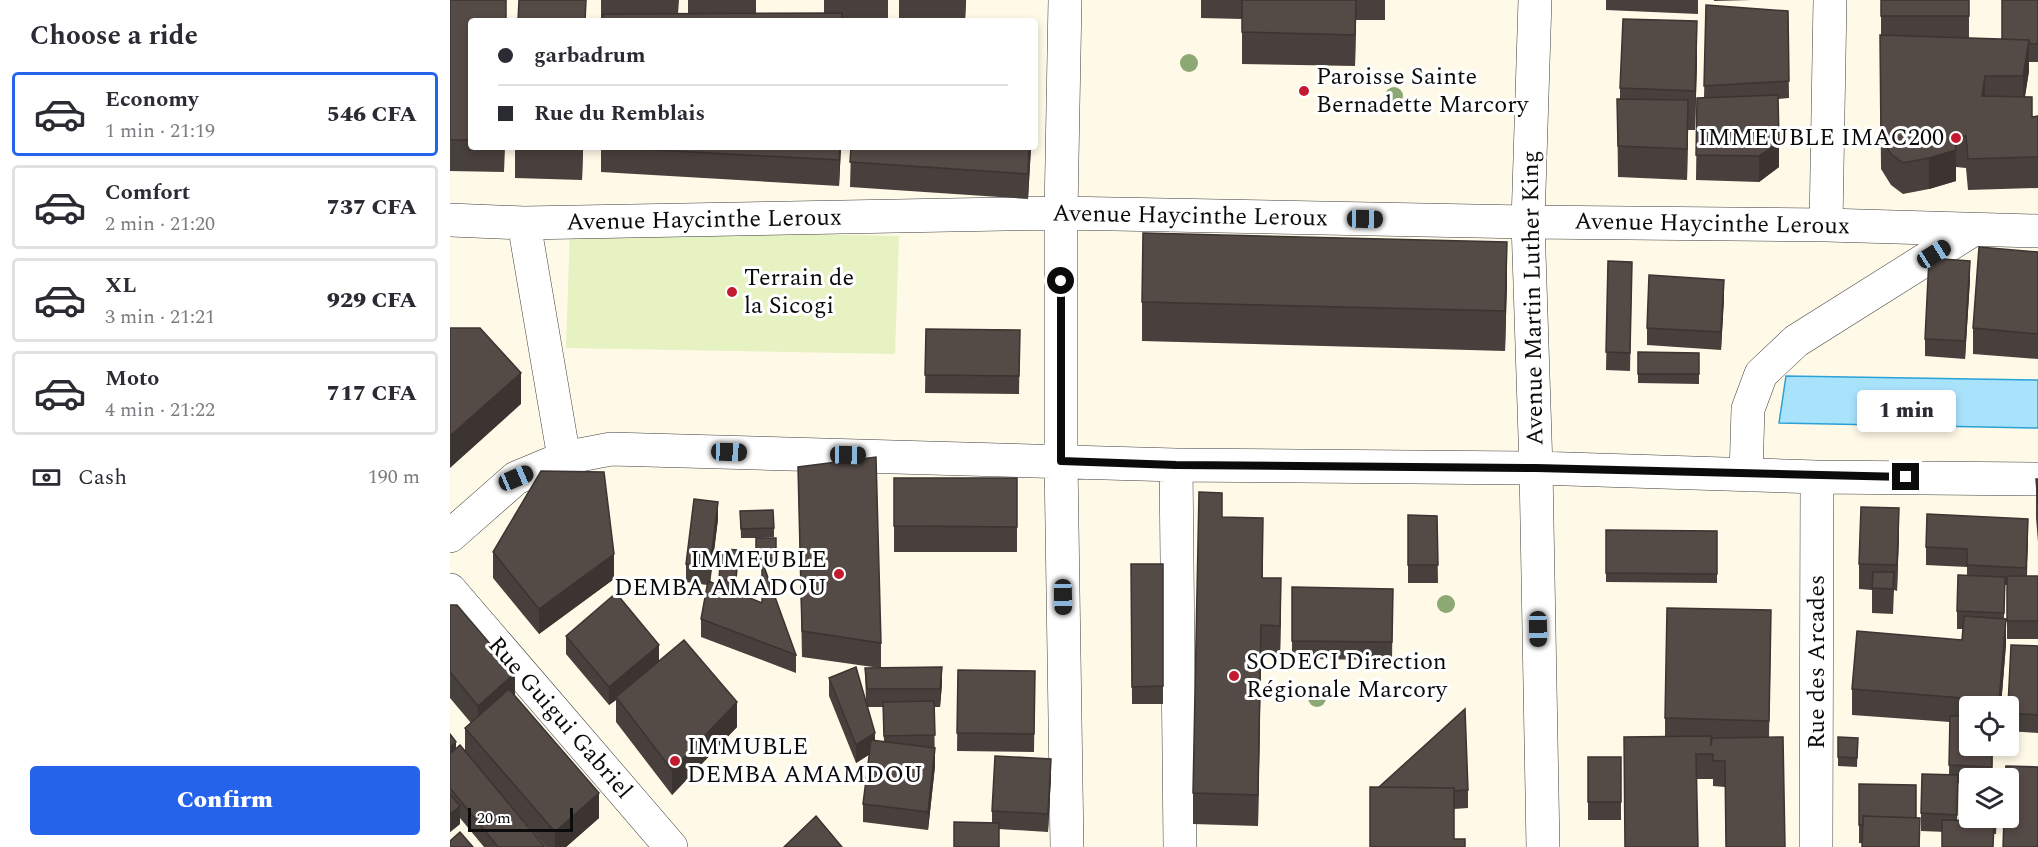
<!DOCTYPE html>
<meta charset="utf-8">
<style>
:root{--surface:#fff;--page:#f2f2f3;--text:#2b2b33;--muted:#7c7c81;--line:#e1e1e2;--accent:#2563eb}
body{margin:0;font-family:Spectral,serif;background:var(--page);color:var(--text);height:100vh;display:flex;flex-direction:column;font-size:22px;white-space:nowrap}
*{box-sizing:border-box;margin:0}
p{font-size:20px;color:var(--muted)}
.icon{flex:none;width:33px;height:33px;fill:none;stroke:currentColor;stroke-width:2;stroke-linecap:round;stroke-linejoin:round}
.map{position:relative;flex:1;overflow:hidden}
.sheet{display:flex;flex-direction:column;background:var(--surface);width:450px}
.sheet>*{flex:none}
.banner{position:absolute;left:18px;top:18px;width:570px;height:132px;border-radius:6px;box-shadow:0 3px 9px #0003;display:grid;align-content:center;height:132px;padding:0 30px;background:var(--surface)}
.tools{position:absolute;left:1509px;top:696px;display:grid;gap:12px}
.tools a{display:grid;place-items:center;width:60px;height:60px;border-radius:6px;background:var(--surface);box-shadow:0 3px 9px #0003;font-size:30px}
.scale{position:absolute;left:18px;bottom:15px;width:105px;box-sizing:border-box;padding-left:6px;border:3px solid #0b0b0b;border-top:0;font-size:16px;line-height:21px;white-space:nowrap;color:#0b0b0b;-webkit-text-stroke:4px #fff;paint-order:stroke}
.end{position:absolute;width:27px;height:27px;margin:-14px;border:8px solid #0b0b0b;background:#fff;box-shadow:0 0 0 3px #fff}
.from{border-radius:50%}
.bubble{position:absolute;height:42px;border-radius:6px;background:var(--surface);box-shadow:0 3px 9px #0003;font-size:20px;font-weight:800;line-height:42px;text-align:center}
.car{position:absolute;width:18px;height:36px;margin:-18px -9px;border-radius:8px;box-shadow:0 0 4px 2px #0007;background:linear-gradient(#222 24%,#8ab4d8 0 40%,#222 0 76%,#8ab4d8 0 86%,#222 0)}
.banner b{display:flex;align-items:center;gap:21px;height:57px;font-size:22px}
.banner b+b{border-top:2px solid var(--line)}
.banner i{width:15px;height:15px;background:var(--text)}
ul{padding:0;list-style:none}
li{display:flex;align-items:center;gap:18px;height:84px;margin:0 12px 9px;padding:0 18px;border:3px solid var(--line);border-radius:6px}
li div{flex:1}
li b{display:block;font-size:22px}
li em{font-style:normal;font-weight:800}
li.on{border-color:var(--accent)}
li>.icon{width:54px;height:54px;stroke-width:1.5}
h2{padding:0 30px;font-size:27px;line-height:72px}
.pay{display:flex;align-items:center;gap:15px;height:66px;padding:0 30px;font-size:22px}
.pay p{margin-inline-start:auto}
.cta{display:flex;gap:12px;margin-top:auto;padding:12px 30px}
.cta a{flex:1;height:69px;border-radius:6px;background:var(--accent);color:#fff;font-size:24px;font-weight:800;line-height:69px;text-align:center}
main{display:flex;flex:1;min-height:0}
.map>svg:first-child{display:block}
.pitch{fill:#e6f2c2}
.water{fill:#a8e3fb;stroke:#2aa1d7;stroke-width:1.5}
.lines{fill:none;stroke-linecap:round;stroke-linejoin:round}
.minor-casing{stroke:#3e3e3e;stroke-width:34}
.minor{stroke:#fff;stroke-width:33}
.tree{fill:#8ca875}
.wall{fill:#48403c;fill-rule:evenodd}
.shaded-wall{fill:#3b3431}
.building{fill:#544a46;stroke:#3b3431;stroke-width:1.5}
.route{stroke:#0b0b0b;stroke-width:8}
.poi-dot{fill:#c31a30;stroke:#fff;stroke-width:2}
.labels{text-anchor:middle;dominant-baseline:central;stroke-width:6;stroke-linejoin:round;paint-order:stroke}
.poi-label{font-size:24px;fill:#0b0b0b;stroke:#fff;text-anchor:start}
.street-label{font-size:24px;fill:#0b0b0b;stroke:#fff}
</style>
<main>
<section class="sheet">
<h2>Choose a ride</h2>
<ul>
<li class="on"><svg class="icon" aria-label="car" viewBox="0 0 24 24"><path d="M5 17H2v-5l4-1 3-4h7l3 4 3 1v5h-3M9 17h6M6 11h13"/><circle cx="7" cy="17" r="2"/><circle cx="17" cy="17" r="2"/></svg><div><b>Economy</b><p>1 min · 21:19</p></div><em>546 CFA</em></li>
<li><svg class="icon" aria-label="car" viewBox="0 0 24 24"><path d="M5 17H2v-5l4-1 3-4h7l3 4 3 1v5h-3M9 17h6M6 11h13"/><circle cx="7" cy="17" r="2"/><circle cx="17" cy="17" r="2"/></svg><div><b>Comfort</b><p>2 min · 21:20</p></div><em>737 CFA</em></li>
<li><svg class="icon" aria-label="car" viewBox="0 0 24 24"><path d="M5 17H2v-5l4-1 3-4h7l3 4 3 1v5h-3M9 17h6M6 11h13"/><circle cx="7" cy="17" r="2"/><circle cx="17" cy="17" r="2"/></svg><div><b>XL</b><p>3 min · 21:21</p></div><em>929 CFA</em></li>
<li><svg class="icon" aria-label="car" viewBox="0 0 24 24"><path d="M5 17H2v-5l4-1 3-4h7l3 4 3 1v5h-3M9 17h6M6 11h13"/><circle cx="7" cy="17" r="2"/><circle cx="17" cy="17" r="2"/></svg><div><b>Moto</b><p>4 min · 21:22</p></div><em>717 CFA</em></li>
</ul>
<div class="pay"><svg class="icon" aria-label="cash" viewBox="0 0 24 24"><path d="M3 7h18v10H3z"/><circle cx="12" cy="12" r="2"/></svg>Cash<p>190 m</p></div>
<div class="cta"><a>Confirm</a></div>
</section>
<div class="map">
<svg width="1588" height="847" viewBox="0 0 1588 847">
<rect width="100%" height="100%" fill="#fff9e8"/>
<path class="pitch" d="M120,229l329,7 -4,118 -329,-6z"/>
<path class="water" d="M1336,376l252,4v48l-259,-5z"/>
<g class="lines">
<g class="minor-casing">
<path id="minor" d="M615,0l-4,213v248l6,386
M1085,0l-7,222 8,246 7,379
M0,220l74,3 537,-10 467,9 298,3 212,6
M74,223l40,235
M1376,225l4,-225
M726,465l4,382
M1296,475l2,-66 13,-35 35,-33 178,-112
M0,536l66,-58 48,-20 47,-9 565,16 360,3 281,9 221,2
M0,590l221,257
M1366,847l1,-370"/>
</g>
<use href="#minor" class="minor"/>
</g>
<g class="tree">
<circle cx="739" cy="63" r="9"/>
<circle cx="944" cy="96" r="9"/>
<circle cx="996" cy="604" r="9"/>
<circle cx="867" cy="698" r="9"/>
</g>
<path class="wall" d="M0,0l21,21v126h34l-1,25 -54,-1z
M151,0h78l-1,14h10v-14h68v13h68v-13h64v21h-287z
M449,0h67l-1,21h-66z
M751,0h184v20h-29l-1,46 -113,-2v-45l-41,-1z
M1156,0h92v14l-92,-4z
M1264,0h38l-38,1z
M1431,0h88v38l33,1 36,-39v62h-9v9l-4,26 7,20 6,-1v72l-70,2 -2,-22 -10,-1v14l-27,8 -26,5 -12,-9 -10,-16 -1,-103v-31h1z
M1256,5l82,6 1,87 -11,1 1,68 -20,15 -63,-2 1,-82h7z
M1247,61l-2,69h-7l-1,50 -69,-3 -1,-78h3v-11z
M65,147h68l-1,33 -67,-2z
M151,147h240l-2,39 -238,-14z
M401,147h180l-3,52 -178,-12z
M1588,252v107l-65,-5v-26z
M1158,261l24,1 -2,109 -24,-1z
M1520,279l-5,80 -40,-3v-17z
M1057,281l-2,70 -363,-10v-39z
M1274,298l-3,52 -74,-5v-17z
M476,329l94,1 -1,64 -94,-1z
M1188,352l61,1v31l-61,-1z
M348,467l83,176v25l61,16 -2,23h-6l1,59 -7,64 -65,-8v-18l7,-50 -14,9 -27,-67v-18l37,26 -1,-36h15l-78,-11zM417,707h16l1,35 -9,-2z
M444,478h123v74h-123z
M1586,479h2v63l-2,-24z
M290,511l34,17v9l-17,1h19v29h-12l32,88v18l-95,-36v-18l6,-34 -21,-3v-18l32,-45 -8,62 9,4 2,-36 17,10 -2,31h-6l32,13v-36l-6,1v-30h-15z
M958,515l29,1 1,67h-30z
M772,517l41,32v29l18,31 -1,48h-19l-3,169 -65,-2v-31z
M1156,530l111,1v52l-111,-1z
M1449,533l-2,58 -3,-1 -1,24 -21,-1v-23l-13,-1v-25z
M1578,537l-1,39h11v63h-31v-54h-2l-1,34 2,25 -5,62h-31v40h23l-1,32h-22v6l-12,-1 -1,38h21v-3h19l-1,16 -75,-3v-18l28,-38 1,-53 -98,-7v-26l110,-49 1,-11h-6v-18l10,-36v-8l-41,-2v-18z
M43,552l121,27 -75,55 -46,-56z
M681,564h32v140h-31z
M842,587l101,2 -1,71 -100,-1z
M0,605l65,91 84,122 -33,29h-20l-46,-54 45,54h-61l-24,-29v6l-10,8v-98l6,15 9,2v-23l6,-5 -21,-25z
M1321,635l-2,102 -44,50 -12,-1v-7h-16l-32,-42v-19z
M116,636l93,25 78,66 -65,68 -56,-73v-22l-7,5 -43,-51z
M1588,646v87l-30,-2v-25z
M508,670l77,1 -1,81 -77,-1z
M1388,737l20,1 -1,29 -19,-1z
M1138,757h33v63h-33z
M601,776l-3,56 -49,-3 -7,-6v-12z
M1409,784l57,34 4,29 -61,-4z
M920,787l98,3v18l-14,1v30l11,8z"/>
<path class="shaded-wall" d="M515,0h1l-1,21z
M906,0v20l-1,46v-31z
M1247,21v40l-2,69v-39z
M1579,40v31l-6,36v-31z
M1535,76v31l-3,-11z
M1238,100v32l-1,48v-31z
M1329,142v25l-20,15v-26z
M132,147h1l-1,33z
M390,147h1l-2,39v-26z
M579,147h2l-3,52v-25z
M1506,150v31l-27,8v-31z
M1057,242v39l-2,70v-40z
M1520,261v18l-5,80v-18z
M1274,280v18l-3,52v-18z
M71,373v31l-71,64v-32z
M268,502v17l-8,66v-18z
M1449,508v25l-2,58v-26z
M1578,519v18l-2,49v-18z
M164,554v25l-75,55v-25z
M831,578v31l-1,48v-31z
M1556,619v25l-5,62h-2z
M811,625v32l-3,169v-31z
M209,645v18l-43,34v3l-7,5v-18z
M492,667v17l-2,23v-18z
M65,673v25l-37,33v-25z
M287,702v25l-65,68v-25z
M425,733v18l-19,12v-18z
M6,742v17l-6,6v-18z
M485,748v18l-7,64v-18z
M601,759v17l-3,56v-18z
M149,793v25l-33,29h-11v-15z
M10,806v18l-10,8v-18z"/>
<path class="building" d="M0,0h56v21h-35v119h-21z
M69,0h67l-1,21h-67z
M792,0h114l-1,35 -113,-3z
M1431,0h88v16h-88z
M1552,0h36v44h-9v-4l-27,-1z
M1256,5l82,6 1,70 -85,5z
M392,13v8h-239v-7z
M1173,19l74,2 -2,70 -75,-3z
M1430,35l149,5 -6,36h-38l-3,20 50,1v20l6,-1v41l-70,2 -2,-23h-11l1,14 -27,8 -26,5 -12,-9 -10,-16z
M1328,95l1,47 -20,14 -63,-1 1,-57z
M1167,99l71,1 -1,49 -69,-3z
M88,147h44v1z
M151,147h239l-1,13z
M401,147h178l-1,27 -178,-12z
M693,233l364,9 -2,69 -363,-9z
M1529,247l59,5v82l-65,-6z
M1479,258l41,3 -5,80 -40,-2z
M1158,261l24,1 -2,91 -24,-1z
M1199,275l75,5 -3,52 -74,-4z
M0,328h30l41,45 -71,63z
M476,329l94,1 -1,46 -94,-1z
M1188,352l61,1v21h-61z
M426,457l5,186 -79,-12 -4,-164z
M91,471l63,1 10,82 -75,55 -46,-57z
M444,478h123v49l-123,-1z
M1586,479h2v24z
M749,492l23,1v24l41,1 -1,60h19l-1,48 -19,-1 -3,170 -65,-2z
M244,499l24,3 -8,65 -24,-3z
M1411,507l38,1 -2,57 -38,-1z
M323,510l1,18 -33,1 -1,-18z
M1477,514l101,5 -2,49 -59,-3v-16l-41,-2z
M958,515l29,1 1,49h-30z
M1156,530l111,1v43l-111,-1z
M306,538h20v20h-20z
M271,549l17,1 -2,31 -17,-1z
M312,561l34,94 -95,-36 7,-38 54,22z
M681,564h32v122l-31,1z
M1423,572h21l-1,17 -21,-1z
M1508,575l47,2 -1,36 -47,-2z
M1557,576h31v45h-31z
M842,587l101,2 -1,53 -100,-1z
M166,593l43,52 -50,42 -43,-51z
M0,605h7l58,68 -37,33 -28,-34z
M1217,608l104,2 -2,111 -104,-3z
M1514,616l42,3 -7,82 -147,-12 5,-58 105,9z
M234,640l53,62 -65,68 -56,-73z
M1561,645l27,1v69l-30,-2v-7z
M406,667l19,66 -19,12 -27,-67z
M492,667l-2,22h-73l-2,-21z
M508,670l77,1 -1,63 -77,-1z
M59,689l90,104 -44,39 -90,-104z
M484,701l1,34 -51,1 -1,-34z
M1015,709l3,81 -14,1v-3l-75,-1z
M1500,716h20v30h22v21l-43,-2z
M0,734l6,8 -6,5z
M1261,736v10l1,-8 71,-1 2,110h-59l-1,-86h-12v-7h-17l2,93h-73l-1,-110z
M1388,737l20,1 -1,20 -19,-1z
M421,740l64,8 -7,64 -65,-8z
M10,745l85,102h-47l-48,-59v-34z
M545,756l56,3 -3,55 -56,-3z
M1138,757h33v45h-33z
M1556,766l32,1v80h-35l1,-29h4v-40h-3z
M1472,774l36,1 -1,40 -36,-2z
M1409,784l57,1v33l-53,-2v9h-4z
M920,787l84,1v51h11v8h-95z
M0,794l10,12 -10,8z
M366,816l26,31h-58z
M1413,816l57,2 -1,29h-57z
M1528,818h18v6h-2v-3h-16z
M1492,820l52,1 -1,26h-51z
M504,822l45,1v24h-45z
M10,832l13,15h-23v-6z"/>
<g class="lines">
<path class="route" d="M611,281v180l115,4 360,3 370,9"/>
</g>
<g class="poi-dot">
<circle cx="854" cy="91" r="6"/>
<circle cx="1506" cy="138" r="6"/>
<circle cx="282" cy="292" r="6"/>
<circle cx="389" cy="574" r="6"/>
<circle cx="784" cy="676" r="6"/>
<circle cx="225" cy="761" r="6"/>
</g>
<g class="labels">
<g class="poi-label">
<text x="866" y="77">Paroisse Sainte<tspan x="866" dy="28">Bernadette Marcory</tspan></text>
<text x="1494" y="138" text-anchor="end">IMMEUBLE IMAC200</text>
<text x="294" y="278">Terrain de<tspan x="294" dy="28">la Sicogi</tspan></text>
<text x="377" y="560" text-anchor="end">IMMEUBLE<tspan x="377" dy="28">DEMBA AMADOU</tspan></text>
<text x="796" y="662">SODECI Direction<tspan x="796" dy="28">Régionale Marcory</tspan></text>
<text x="237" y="747">IMMUBLE<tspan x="237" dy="28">DEMBA AMAMDOU</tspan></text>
</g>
<g class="street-label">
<text transform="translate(740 216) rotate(1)">Avenue Haycinthe Leroux</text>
<text transform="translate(254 220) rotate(-1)">Avenue Haycinthe Leroux</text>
<text transform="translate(1262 224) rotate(1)">Avenue Haycinthe Leroux</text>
<text transform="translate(1083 298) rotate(-91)">Avenue Martin Luther King</text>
<text transform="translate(1367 662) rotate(-90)">Rue des Arcades</text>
<text transform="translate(110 718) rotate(49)">Rue Guigui Gabriel</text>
</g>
</g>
</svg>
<div class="tools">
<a><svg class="icon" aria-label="locate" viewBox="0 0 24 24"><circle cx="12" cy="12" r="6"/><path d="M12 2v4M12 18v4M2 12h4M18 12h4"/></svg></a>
<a><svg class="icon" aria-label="layers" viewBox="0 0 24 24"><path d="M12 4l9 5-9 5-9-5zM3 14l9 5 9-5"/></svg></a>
</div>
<div class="scale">20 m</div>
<i class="end from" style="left:611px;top:281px"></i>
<i class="end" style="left:1456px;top:477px"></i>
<div class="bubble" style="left:1407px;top:390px;width:99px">1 min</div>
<i class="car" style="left:915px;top:219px;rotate:91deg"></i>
<i class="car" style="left:1484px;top:254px;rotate:58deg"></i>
<i class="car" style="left:279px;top:452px;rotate:92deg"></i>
<i class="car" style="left:398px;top:455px;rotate:91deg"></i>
<i class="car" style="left:66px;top:478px;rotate:67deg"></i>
<i class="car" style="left:613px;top:597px;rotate:179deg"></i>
<i class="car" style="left:1088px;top:629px;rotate:179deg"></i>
<div class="banner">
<b><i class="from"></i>garbadrum</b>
<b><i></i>Rue du Remblais</b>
</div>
</div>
</main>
